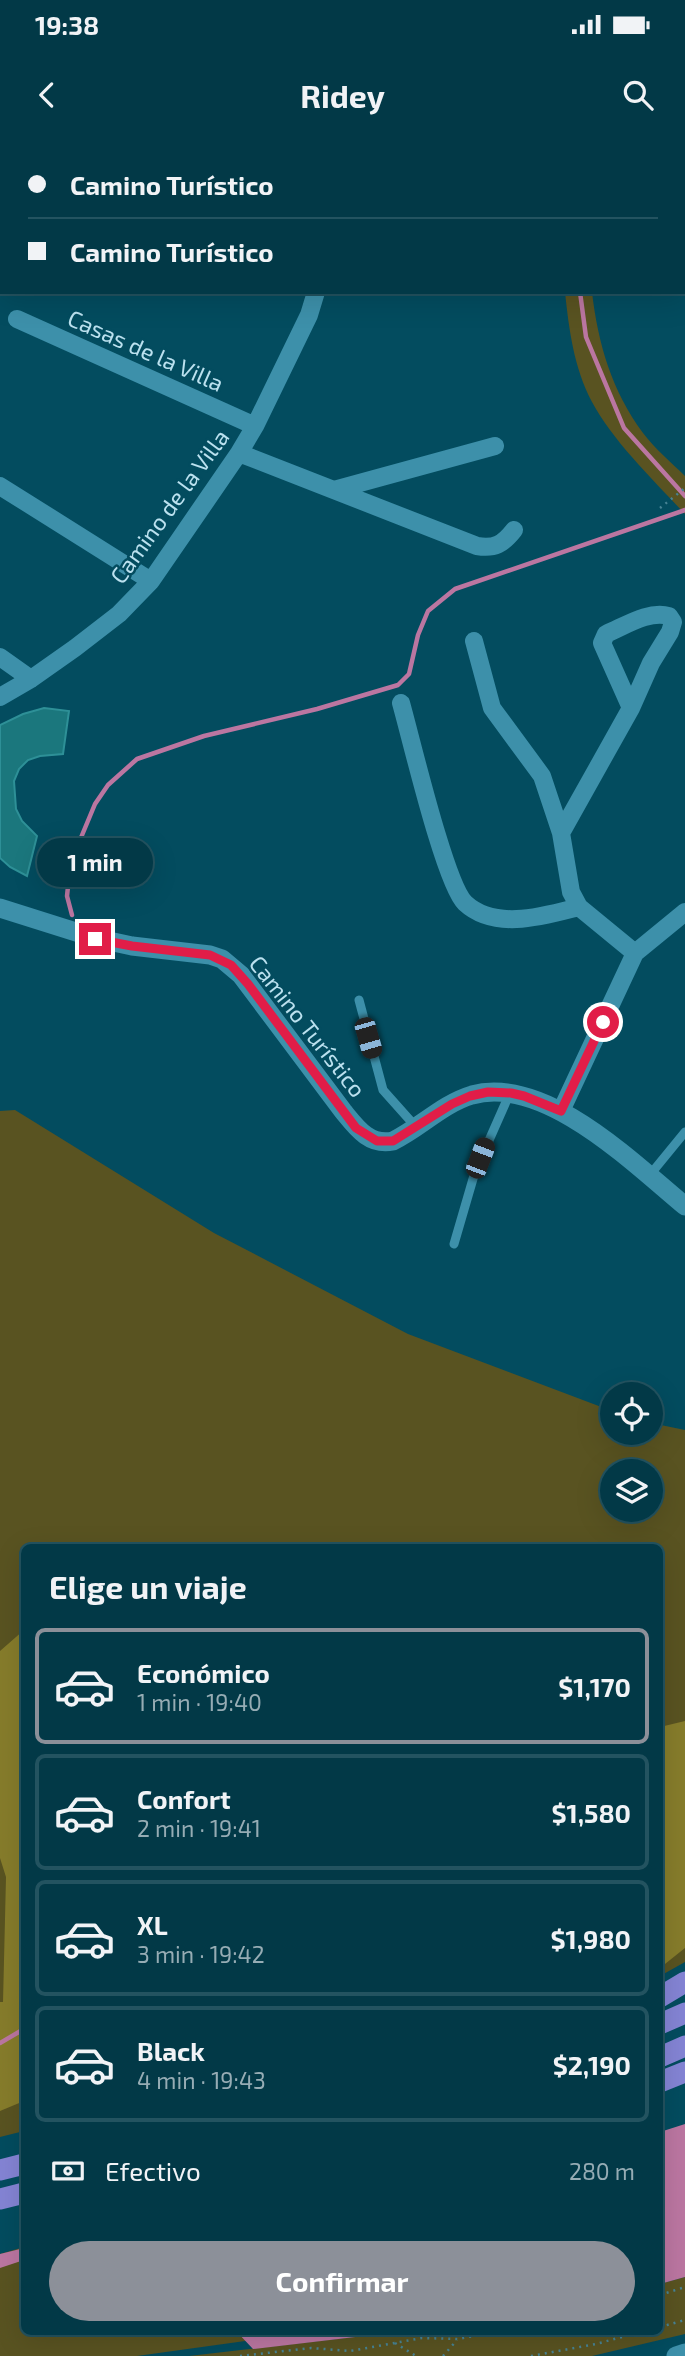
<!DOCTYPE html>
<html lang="es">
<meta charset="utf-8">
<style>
:root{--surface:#023947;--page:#104452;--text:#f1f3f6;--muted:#96acb4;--line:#235360;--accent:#8c9099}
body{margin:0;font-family:"Exo 2",sans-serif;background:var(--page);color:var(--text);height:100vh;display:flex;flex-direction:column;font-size:26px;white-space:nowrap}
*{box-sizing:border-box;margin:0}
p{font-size:23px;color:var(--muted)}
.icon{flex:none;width:38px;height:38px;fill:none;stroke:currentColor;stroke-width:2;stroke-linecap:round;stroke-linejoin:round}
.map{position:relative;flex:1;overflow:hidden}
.side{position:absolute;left:21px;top:1404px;width:642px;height:791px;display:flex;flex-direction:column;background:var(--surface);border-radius:10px;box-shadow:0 7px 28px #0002,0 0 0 2px var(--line)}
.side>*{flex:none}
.hud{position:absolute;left:0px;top:0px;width:686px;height:154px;box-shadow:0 7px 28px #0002,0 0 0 2px var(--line);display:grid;align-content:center;height:154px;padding:0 28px;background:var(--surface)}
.fabs{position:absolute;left:600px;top:1242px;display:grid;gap:14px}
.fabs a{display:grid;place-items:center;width:63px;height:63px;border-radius:50%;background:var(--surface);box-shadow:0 7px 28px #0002,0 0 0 2px var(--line);font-size:35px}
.end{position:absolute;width:32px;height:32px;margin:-16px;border:9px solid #e11d48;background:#fff;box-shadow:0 0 0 4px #fff}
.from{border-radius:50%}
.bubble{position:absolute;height:49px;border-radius:24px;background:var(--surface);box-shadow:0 7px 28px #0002,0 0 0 2px var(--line);font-size:23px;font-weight:700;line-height:49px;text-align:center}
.car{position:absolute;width:21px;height:42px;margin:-21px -10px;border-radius:9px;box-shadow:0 0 5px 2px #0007;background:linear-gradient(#222 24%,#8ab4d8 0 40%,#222 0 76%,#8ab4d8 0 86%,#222 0)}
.hud b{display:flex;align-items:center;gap:24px;height:66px;font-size:26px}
.hud b+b{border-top:2px solid var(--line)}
.hud i{width:18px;height:18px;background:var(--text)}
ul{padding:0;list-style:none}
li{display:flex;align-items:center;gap:21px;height:116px;margin:0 14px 10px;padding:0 14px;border:4px solid var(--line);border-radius:10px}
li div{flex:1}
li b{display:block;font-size:26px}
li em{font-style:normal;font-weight:700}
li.selected{border-color:var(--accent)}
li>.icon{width:63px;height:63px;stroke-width:1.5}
h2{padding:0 28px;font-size:32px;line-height:84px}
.pay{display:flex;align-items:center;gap:18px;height:77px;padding:0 28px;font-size:26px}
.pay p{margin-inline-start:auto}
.primary-button{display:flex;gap:14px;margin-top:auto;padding:14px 28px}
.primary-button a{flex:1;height:80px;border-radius:42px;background:var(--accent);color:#fff;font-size:28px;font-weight:700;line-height:80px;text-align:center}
.status{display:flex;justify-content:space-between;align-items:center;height:49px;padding:0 35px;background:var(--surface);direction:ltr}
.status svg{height:19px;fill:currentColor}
header{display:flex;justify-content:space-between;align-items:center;height:91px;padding:0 28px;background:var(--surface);font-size:32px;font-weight:700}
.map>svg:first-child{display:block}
.green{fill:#595321;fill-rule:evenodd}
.forest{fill:#867c2b}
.water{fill:#bb76a1}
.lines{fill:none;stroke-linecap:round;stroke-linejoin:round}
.stream{stroke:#bb76a1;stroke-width:4.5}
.building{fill:#1b777d;stroke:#2e9097;stroke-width:2}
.path{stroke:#478394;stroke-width:2.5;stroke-dasharray:2 5;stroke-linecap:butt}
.service{stroke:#3d90aa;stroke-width:9}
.minor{stroke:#3d90aa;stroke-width:18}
.tertiary{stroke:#3d90aa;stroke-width:19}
.secondary{stroke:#3d90aa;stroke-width:19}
.motorway{stroke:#8484d4;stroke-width:21}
.route{stroke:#e11d48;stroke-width:9}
.labels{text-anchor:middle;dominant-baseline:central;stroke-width:5;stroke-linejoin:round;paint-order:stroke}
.street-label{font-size:23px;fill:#bbe1ef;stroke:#034c5f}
</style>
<div class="status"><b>19:38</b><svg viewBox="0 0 49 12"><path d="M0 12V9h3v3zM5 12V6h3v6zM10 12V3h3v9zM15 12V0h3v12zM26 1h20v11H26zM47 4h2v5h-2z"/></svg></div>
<header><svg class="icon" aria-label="back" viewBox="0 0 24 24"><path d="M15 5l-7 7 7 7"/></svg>Ridey<svg class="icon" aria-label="search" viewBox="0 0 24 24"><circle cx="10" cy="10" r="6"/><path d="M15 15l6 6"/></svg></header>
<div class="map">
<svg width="685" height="2216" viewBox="0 0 685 2216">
<rect width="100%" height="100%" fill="#034c5f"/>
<path class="green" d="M565,152h27c6,52 20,99 51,141 12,16 28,29 42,43v38c-30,-32 -73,-74 -93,-112 -18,-34 -23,-72 -27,-110z
M15,970l199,123 194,101 204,77v22h39v-10l34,7v532l-25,14v-429h-636v584l-24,6v-1026zM612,1332h39v38h-39z
M24,2107v84h293l-180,25h-137v-102z
M685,2137v57l-93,22h-403l217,-25h254v-47z"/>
<path class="forest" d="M0,0h32l-30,2 -2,80z
M24,1490v471l-24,10v-109h3l3,-125 -6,-19v-207z
M685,1581v227l-25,20v-241z"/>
<path class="water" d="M685,1984v153l-25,7v-152z
M24,2108v12l-24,8v-14z
M236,2191h170l-153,18z"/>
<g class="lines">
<path class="stream" d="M566,0v2
M580,152l6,45 38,91 61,68
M72,775l-5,-19 2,-19 11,-37 15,-36 13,-19 29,-26 67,-23 113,-27 81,-24 11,-11 9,-39 10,-24 27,-22 230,-79
M0,1903l24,-14"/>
</g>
<path class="building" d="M44,568l25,3 -6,43 -23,2 -12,4 -9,9 -5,12 2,28 6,12 15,15 -10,40 -17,-9 -10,-9v-133l23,-11z"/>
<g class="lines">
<path class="path" d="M660,368l25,-20
M660,2155l25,-8
M660,2187l25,-7
M395,2203l21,13
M240,2216l71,-8 39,3 72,-13 36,1 42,-8
M443,2216l14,-16
M531,2216l65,-12 48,-13"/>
<path class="service" d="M359,860l24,90 33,37
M649,1036l36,-44
M454,1104l21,-72 34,-77"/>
<path class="minor" d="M159,0l4,2
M341,2v-2
M673,2v-2
M684,45l1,1
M17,179l238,107
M239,313l238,93c18,3 26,-2 37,-16
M0,346l151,95
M334,350l161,-44
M474,501l18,67 50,68 19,57 10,59 8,15 56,46
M0,517l31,22
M0,557l31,-18 44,-31 44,-34 32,-33 88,-128 16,-27 54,-111 7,-23
M401,563c10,35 44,181 64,200 30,28 79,13 114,4
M561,693l70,-125 20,-45 19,-31 3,-10 -4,-6c-20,-6 -44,10 -63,18l-4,9 29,65
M561,971l74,-158 50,-41"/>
<path class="tertiary" d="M676,2216l9,-3"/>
<path class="secondary" d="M0,768l95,30 37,8 78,9 12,4 19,16 102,136c13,16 26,35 50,30 27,-13 49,-37 79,-46 73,-20 161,68 213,111"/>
<path class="motorway" d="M660,1857l25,-15
M660,1884l25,-11
M660,1917l25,-11
M660,1942l25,-10
M0,2030l24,-6
M0,2059l24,-6"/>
</g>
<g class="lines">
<path class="route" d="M95,799l37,7 78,9 21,10 17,19 108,144 21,13h16l59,-37 18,-8 18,-4 23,1 13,3 37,15 42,-89"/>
</g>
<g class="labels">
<g class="street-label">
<text transform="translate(146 210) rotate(24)">Casas de la Villa</text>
<text transform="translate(169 366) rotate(-54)">Camino de la Villa</text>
<text transform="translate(308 886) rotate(52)">Camino Turístico</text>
</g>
</g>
</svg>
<div class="fabs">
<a><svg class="icon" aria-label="locate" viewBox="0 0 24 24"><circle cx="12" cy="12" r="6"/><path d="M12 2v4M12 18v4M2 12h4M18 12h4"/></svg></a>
<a><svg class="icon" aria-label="layers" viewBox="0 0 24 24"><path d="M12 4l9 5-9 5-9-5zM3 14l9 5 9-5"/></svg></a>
</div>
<i class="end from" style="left:603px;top:882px"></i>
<i class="end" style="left:95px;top:799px"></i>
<div class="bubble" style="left:37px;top:698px;width:116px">1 min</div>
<i class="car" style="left:368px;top:898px;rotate:164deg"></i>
<i class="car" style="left:480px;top:1018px;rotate:21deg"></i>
<div class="hud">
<b><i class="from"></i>Camino Turístico</b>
<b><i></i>Camino Turístico</b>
</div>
<section class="side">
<h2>Elige un viaje</h2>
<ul>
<li class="selected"><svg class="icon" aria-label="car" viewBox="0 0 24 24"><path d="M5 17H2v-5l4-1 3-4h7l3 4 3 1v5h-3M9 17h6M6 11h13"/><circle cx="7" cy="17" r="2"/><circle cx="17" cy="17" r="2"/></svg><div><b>Económico</b><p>1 min · 19:40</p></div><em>$1,170</em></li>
<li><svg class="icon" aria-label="car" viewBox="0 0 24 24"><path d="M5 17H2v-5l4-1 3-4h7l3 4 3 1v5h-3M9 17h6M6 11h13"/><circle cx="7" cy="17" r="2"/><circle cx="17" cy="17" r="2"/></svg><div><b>Confort</b><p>2 min · 19:41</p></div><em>$1,580</em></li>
<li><svg class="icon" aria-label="car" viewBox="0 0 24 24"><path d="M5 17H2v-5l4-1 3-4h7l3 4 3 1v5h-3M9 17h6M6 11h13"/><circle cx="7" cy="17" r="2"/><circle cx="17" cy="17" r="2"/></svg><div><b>XL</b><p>3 min · 19:42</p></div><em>$1,980</em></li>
<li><svg class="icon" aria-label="car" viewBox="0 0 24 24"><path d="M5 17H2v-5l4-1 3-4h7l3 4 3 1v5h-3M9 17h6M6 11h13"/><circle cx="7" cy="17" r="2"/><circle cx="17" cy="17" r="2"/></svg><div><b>Black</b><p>4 min · 19:43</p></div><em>$2,190</em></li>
</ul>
<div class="pay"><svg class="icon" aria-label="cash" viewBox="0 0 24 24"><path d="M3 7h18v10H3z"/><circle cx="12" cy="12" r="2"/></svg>Efectivo<p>280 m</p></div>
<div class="primary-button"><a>Confirmar</a></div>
</section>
</div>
